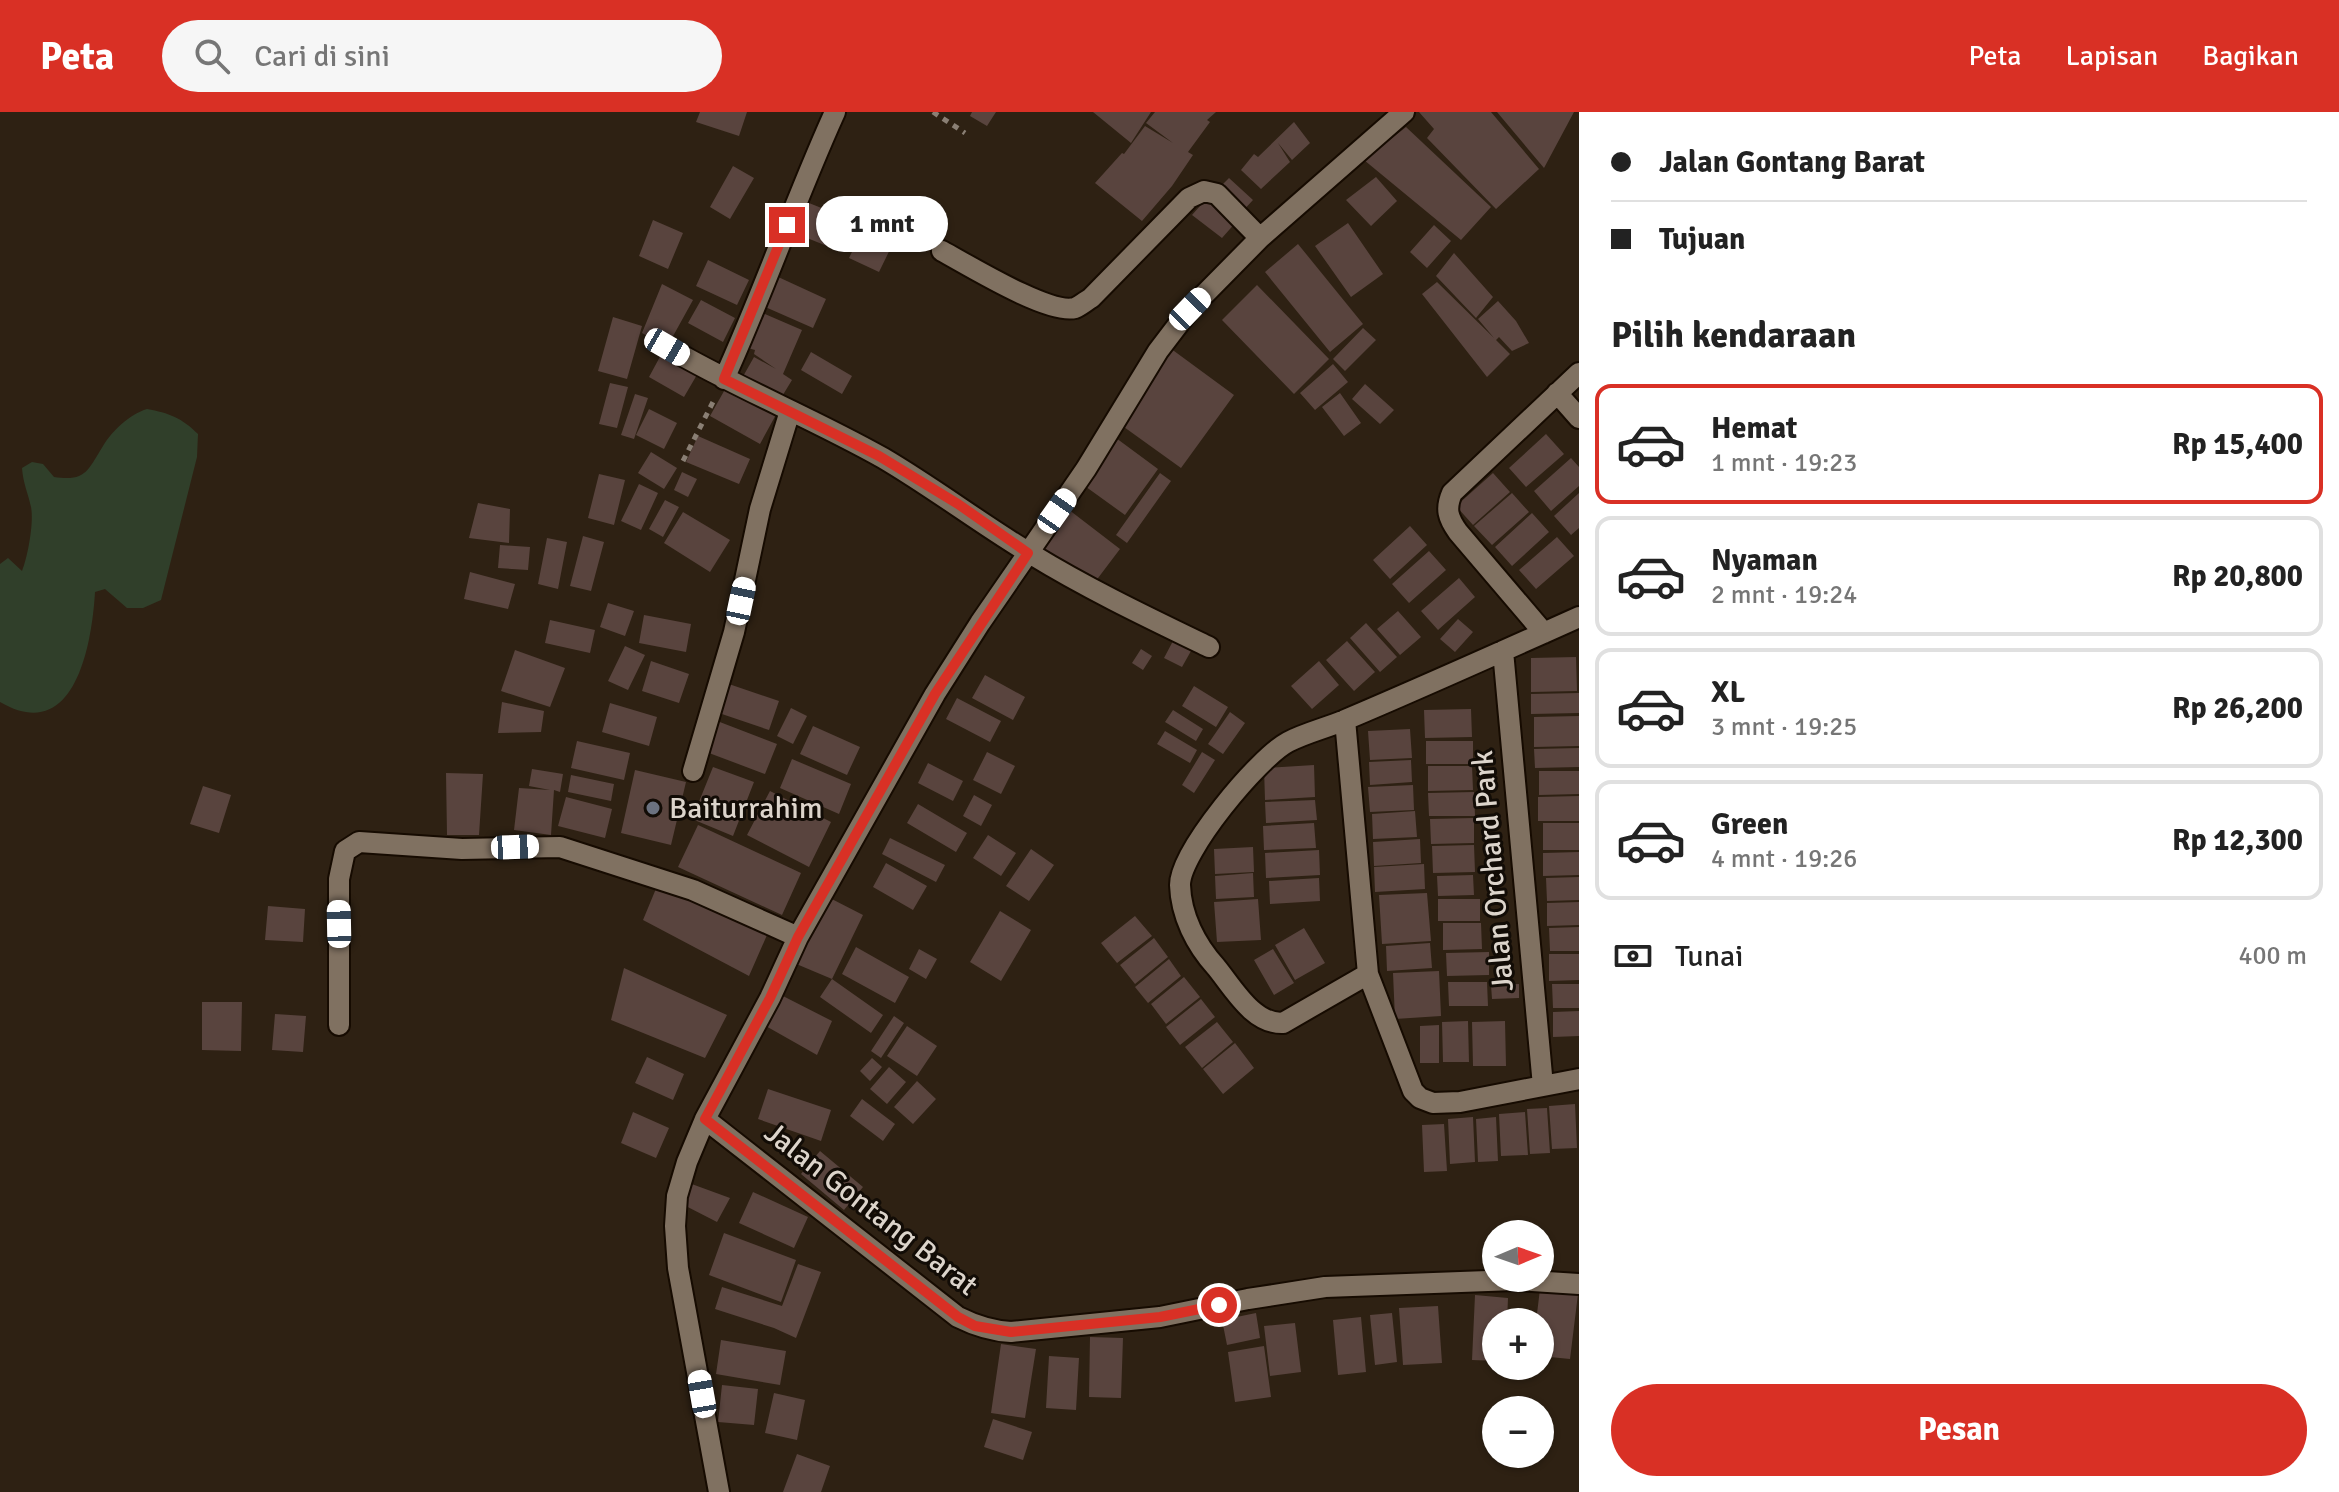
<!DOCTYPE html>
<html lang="id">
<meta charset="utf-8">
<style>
:root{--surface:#fff;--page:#f6f6f6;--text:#222;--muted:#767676;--line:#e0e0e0;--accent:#d93025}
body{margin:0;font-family:Signika,sans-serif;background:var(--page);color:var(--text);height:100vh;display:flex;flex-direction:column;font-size:30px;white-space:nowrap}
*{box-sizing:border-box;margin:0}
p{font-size:26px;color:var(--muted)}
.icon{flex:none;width:44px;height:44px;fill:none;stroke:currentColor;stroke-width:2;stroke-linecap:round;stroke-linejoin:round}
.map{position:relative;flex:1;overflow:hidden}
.details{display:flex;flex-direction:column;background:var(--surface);width:760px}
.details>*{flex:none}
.top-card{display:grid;align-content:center;height:176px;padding:0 32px;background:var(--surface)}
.needle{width:52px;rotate:88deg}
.fabs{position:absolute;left:1482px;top:1108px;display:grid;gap:16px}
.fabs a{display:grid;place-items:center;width:72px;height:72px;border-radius:50%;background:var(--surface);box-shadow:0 2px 6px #0004;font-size:40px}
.end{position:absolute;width:36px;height:36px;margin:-18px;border:10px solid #d93025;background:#fff;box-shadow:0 0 0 4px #fff}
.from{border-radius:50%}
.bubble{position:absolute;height:56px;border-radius:28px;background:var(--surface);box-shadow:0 2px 6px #0004;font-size:26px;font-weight:700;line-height:56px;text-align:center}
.car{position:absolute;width:24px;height:48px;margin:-24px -12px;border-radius:10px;box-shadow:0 0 6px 2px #0007;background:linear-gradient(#fff 24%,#345 0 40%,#fff 0 76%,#345 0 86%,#fff 0)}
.top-card b{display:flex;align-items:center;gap:28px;height:76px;font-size:30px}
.top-card b+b{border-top:2px solid var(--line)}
.top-card i{width:20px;height:20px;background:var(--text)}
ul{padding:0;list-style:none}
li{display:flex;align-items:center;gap:24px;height:120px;margin:0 16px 12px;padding:0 16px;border:4px solid var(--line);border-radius:16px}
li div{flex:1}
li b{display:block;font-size:30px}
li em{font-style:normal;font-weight:700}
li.current{border-color:var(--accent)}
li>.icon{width:72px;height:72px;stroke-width:1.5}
h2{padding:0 32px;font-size:36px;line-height:96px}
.pay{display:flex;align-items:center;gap:20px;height:88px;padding:0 32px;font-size:30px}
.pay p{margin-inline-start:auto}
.button{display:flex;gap:16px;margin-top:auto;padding:16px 32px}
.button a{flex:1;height:92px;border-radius:48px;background:var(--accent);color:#fff;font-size:32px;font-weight:700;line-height:92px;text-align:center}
header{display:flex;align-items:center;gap:48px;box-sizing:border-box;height:112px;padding:0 40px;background:var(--accent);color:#fff}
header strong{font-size:38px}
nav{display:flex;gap:44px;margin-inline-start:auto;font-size:28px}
.search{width:560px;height:72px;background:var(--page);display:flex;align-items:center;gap:20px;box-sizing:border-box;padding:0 28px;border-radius:44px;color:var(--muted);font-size:30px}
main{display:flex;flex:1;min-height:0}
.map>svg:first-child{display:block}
.green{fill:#303f2a}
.building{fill:#59443e}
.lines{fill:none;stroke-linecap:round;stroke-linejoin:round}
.minor-casing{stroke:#160b01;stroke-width:24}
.path{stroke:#8a7f74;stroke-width:5;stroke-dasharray:6 6;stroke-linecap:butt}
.minor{stroke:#807161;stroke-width:20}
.route{stroke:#d93025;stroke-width:10}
.worship-dot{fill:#6b7280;stroke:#120c06;stroke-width:3}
.labels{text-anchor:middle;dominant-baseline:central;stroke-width:6;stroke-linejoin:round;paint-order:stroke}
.poi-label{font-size:30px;fill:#dcd4cb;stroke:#120c06;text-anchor:start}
.street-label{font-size:30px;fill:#dcd4cb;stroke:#120c06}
</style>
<header>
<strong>Peta</strong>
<div class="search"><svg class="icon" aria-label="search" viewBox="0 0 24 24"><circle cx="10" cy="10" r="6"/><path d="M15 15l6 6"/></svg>Cari di sini</div>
<nav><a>Peta</a><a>Lapisan</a><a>Bagikan</a></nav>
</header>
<main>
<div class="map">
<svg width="1579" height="1380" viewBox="0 0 1579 1380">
<rect width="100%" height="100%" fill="#2e2113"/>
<path class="green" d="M147,297c22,4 35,9 51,25l-1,23 -36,143 -18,8h-16l-22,-19 -10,3c-3,52 -20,154 -95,110v-138l8,-6 14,13c6,-15 12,-49 9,-64 -3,-14 -8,-24 -9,-39l10,-6 11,2 11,13c32,5 34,-7 49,-31 9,-15 27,-32 44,-37z"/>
<path class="building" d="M700,0h47l-8,24 -43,-14z
M972,0h24l-9,14 -17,-10z
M1093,0h58l-20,31z
M1155,0h61l-9,8 3,2 -22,30 5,3 -21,31 -30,35 -47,-38 27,-30 2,1 21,-28 28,17 -27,-20z
M1419,0h72l48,57 -43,40 -69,-71 7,-9z
M1497,0h77l-30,56z
M1294,10l16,21 -18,17 -14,-17 12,19 -29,27 -20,-19 13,-16 4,3z
M1406,15l85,80 -30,33 -97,-80z
M733,54l21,12 -24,41 -20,-12z
M1376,65l21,24 -26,25 -25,-26z
M1229,66l24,22 -13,14 -24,-23z
M1208,85l29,24 -15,17 -30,-23z
M804,89l35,14 -12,31 -35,-14z
M871,101l30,14 -22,45 -30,-14z
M653,108l30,13 -15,36 -29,-13z
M1348,111l35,51 -32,23 -36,-51z
M1434,113l17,16 -24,27 -17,-16z
M1298,132l65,80 -33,28 -65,-80z
M1454,141l39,44 -17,21 -40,-42z
M708,148l41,20 -12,25 -41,-19z
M776,164l50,23 -13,29 -50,-22z
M1437,170l57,56 -16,-19 20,-18 18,20 13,22 -17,8 -13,-14 -3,3 14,14 -23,23 -65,-83z
M662,172l31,16 -26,47 -25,-14z
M1257,173l72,74 -35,35 -72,-74z
M701,188l34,18 -12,24 -35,-19z
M758,199l44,19 -19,44 9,6 -14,23 -37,-23 13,-23 22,12 -22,-15 1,-4 -11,-3z
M613,205l29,9 -15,53 -29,-8z
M1363,216l13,12 -31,31 -12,-12z
M1170,236l64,47 -53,73 -64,-46z
M811,240l41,24 -10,18 -41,-24z
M662,241l36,20 -14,24 -35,-20z
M1333,252l15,18 -33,28 -15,-17z
M610,271l18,4 -11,41 -18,-4z
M728,272l50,27 -18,33 -50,-28z
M1365,272l29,26 -14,14 -28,-25z
M1340,281l21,30 -17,13 -22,-29z
M635,282l13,4 -14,41 -13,-4z
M649,297l28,14 -13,26 -28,-14z
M1546,322l18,20 -38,33 -17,-19z
M698,324l52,23 -11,25 -53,-22z
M1116,326l42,31 -33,46 -43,-31z
M651,340l26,16 -13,21 -26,-16z
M1571,346l8,9v19l-28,25 -17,-20z
M682,360l15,7 -9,18 -14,-7z
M1160,361l11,8 -44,62 -11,-8z
M1493,361l17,19 -37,33 -17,-19z
M599,362l26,6 -11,45 -26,-7z
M639,372l19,9 -17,37 -20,-9z
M1512,381l17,19 -37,33 -18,-19z
M1579,381v35l-8,7 -17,-19z
M665,388l14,7 -16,30 -14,-8z
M478,391l32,6 -1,34 -40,-5z
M1064,394l56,43 -28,37 -56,-44z
M683,400l47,28 -20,32 -46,-29z
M1532,401l17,19 -37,34 -17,-19z
M1410,414l17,19 -37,34 -17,-19z
M583,424l21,6 -13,49 -21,-5z
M1557,425l17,19 -38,33 -17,-19z
M547,426l20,4 -9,47 -20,-5z
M500,433l30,2 -2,23 -30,-2z
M1429,439l17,19 -37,33 -17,-19z
M470,460l45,12 -7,25 -44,-10z
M1459,466l16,19 -37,33 -17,-19z
M608,491l26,8 -9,25 -25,-9z
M1398,499l23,26 -21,18 -23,-26z
M644,503l47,9 -5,28 -47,-9z
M1458,507l15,13 -18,20 -15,-13z
M550,508l45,10 -5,23 -45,-10z
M1366,511l31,34 -17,15 -30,-34z
M1173,529l18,10 -9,16 -18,-9z
M1347,529l28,31 -21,19 -28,-31z
M625,534l20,9 -17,35 -20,-9z
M1141,537l11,7 -9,14 -11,-7z
M515,538l50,18 -15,39 -49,-16z
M1576,545l1,34 -46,1v-34z
M651,549l38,13 -10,29 -37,-12z
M1319,549l20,24 -27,24 -21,-23z
M985,563l40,22 -12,23 -41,-22z
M723,570l56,19 -10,29 -56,-19z
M1194,574l34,21 -12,20 -34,-21z
M1579,581v20l-48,1v-20z
M957,586l44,23 -11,21 -44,-23z
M502,590l42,9 -3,21 -43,1z
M610,591l47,14 -8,29 -47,-14z
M791,596l16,8 -14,28 -16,-8z
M1471,597l1,28 -47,1 -1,-28z
M1173,598l30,19 -7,12 -31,-19z
M1230,600l15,11 -22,31 -15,-10z
M1579,604v30l-45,1v-30z
M712,607l65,25 -12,30 -64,-24z
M813,614l47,21 -13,28 -47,-21z
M1410,617l2,29 -42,2 -2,-29z
M1165,619l32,19 -7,13 -33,-19z
M577,629l53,12 -6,27 -53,-12z
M1426,629h47v23h-47z
M1579,636v19l-44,1 -1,-19z
M987,640l28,14 -14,28 -28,-14z
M1202,640l13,8 -21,33 -12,-8z
M792,647l59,25 -12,30 -59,-26z
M1411,648l1,22 -42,3 -1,-23z
M928,651l35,18 -10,20 -35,-18z
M1314,653l1,32 -50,3 -1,-32z
M1428,654h44l1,24 -45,1z
M713,655l41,15 -21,54 -41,-17z
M532,657l31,5 -3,18 -6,-2 -3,45 -37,-5 5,-42 31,2 -21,-4z
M635,658l51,12 -15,63 -50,-12z
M1539,659h40v23l-40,1z
M446,661l37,1 -4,61h-32z
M571,663l43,9 -3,17 -43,-9z
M1413,673l1,25 -44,2 -2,-25z
M203,674l28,9 -12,38 -29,-9z
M770,679l61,31 -22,45 -62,-32z
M1474,680l1,24h-46l-1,-23z
M974,683l18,10 -11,21 -18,-10z
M1579,684v25h-41v-24z
M566,685l46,12 -7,29 -47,-12z
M1315,688l2,20 -51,3 -1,-21z
M918,692l49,29 -11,19 -49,-29z
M1415,699l2,26 -44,2 -1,-25z
M1474,706v25l-43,1 -1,-25z
M1314,711l2,25 -52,2 -1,-24z
M1543,711h36v27h-36z
M698,713l103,48 -19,42 -104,-48z
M988,723l28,18 -15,23 -28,-18z
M890,726l55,27 -9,17 -54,-28z
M1420,727l1,24 -47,3 -1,-24z
M1474,733l1,27 -42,1 -1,-27z
M1253,735l1,25 -39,2 -1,-25z
M1031,737l23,16 -25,36 -23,-15z
M1319,738l1,25 -54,3 -1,-25z
M1579,740v23l-36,1v-23z
M886,751l41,23 -14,24 -40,-23z
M1424,752l1,25 -50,3 -1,-25z
M1253,761l1,24 -38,2 -1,-23z
M1473,763l1,20 -36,1 -1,-20z
M1579,765v23l-32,1 -1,-23z
M1319,766l1,23 -50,3 -1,-23z
M660,767l107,56 -18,41 -106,-56z
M1427,781l4,48 -49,3 -3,-49z
M822,782l41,21 -31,64 51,36 -12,18 -51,-36 12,-18 -38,-16z
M1258,787l3,41 -44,2 -3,-40z
M1438,787h42v22h-42z
M1579,790v23l-32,1v-23z
M268,794l37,3 -2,33 -38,-2z
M1000,799l31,19 -30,51 -31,-19z
M1135,804l17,20 -35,27 -16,-20z
M1443,811h38l1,26 -39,1z
M1579,815v24h-29l-1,-23z
M1304,816l21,35 -30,17 -20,-35z
M1154,826l14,19 -33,27 -15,-19z
M1430,831l2,25 -45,3 -1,-25z
M856,835l53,30 -14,26 -53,-29z
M919,837l18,10 -11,20 -17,-10z
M1273,837l21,34 -20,12 -20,-35z
M1489,840v23l-42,1 -1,-23z
M1549,842h30v26l-30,1z
M1169,847l12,17 -33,27 -13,-16z
M624,856l103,47 -22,43 -94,-38z
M1439,859l2,45 -46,3 -2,-46z
M1184,865l16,20 -34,27 -15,-20z
M1448,870h39l1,24h-39z
M1519,872v14l-27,1 -1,-14z
M1552,872h27v24h-26z
M781,883l51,26 -15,34 -53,-30z
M1201,887l14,18 -35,28 -14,-18z
M202,890h40l-1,49 -39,-1z
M1579,899v25l-26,1v-25z
M275,902l31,2 -3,36 -31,-2z
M894,904l10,7 -23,35 -10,-7z
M1468,909l1,41h-26l-1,-40z
M1505,909l1,45h-33l-1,-44z
M1217,910l16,20 -31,26 -17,-21z
M1439,913v38h-19v-37z
M907,914l30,20 -20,30 -30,-20z
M1235,931l19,25 -31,26 -20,-25z
M647,945l37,17 -11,26 -38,-17z
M872,946l10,9 -12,14 -10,-10z
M889,955l17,15 -19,22 -17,-15z
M917,969l19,18 -23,25 -19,-17z
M768,977l63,21 -10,31 -63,-22z
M862,987l33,25 -12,17 -33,-25z
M1575,992l2,44 -25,1 -3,-43z
M1547,996l3,45 -20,1 -3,-45z
M633,1000l36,16 -13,30 -35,-15z
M1525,1000l3,43 -27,1 -2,-42z
M1473,1005l2,45 -25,2 -2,-45z
M1496,1005l2,44 -20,1 -2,-43z
M1444,1012l3,47 -23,1 -2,-47z
M820,1039l43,36 -19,23 -43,-36z
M689,1071l41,15 -13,24 -41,-21z
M753,1080l55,25 -14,31 -55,-25z
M724,1121l72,27 -15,42 -72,-27z
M798,1152l23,8 -25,66 -22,-10 -59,-19 7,-22 60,19z
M1540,1177l38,5 -8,65 -30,-3v-34h-4z
M1475,1183l33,3 -1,24h-11v39l-24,-1z
M1438,1194l4,57 -39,2 -4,-57z
M1256,1201l4,25 -33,7 -5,-25z
M1392,1201l5,49 -22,3 -5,-50z
M1361,1205l5,55 -28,3 -5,-55z
M1295,1211l6,49 -31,4 -6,-50z
M1090,1225l33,1 -2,60 -32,-1z
M721,1228l65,11 -6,34 -64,-11z
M1001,1232l35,5 -11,69 -34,-5z
M1264,1234l7,51 -36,5 -7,-50z
M1049,1244l30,2 -3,52 -30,-2z
M722,1273l36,4 -4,36 -36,-3z
M774,1281l31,7 -8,40 -32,-7z
M993,1307l39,13 -9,28 -39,-13z
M797,1342l33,12 -9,26h-38z"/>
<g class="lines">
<g class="minor-casing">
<path id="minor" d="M942,139c26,14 107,64 133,57 5,-2 11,-7 16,-10l98,-100 15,-7 13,3 43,44
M667,235c70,41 145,71 216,111 51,30 98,66 148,96 57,35 118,64 178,93
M724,267c40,-88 71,-179 111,-267
M1557,281l22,25
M1544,521l-86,-101c-10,-14 -13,-23 -6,-39l127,-120
M1503,539l40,435
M1345,608l23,254 45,117 7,7 13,5 27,-1 119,-23
M693,659l41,-139 26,-123 30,-98
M1368,862l-85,49c-30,1 -49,-34 -67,-56 -20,-22 -35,-51 -36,-82 0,-33 78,-127 108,-143 17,-9 38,-14 57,-22 78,-33 156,-68 234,-103
M339,913v-146l6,-28 14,-9 103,7 98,-2 133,43 105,47
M705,1007l253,198c18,9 33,14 53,15l149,-15 88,-18 77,-12 190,-7 64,4
M719,1380l-41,-224 -3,-42 2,-30 10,-34 18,-43 65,-121 28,-61 137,-243 45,-71 106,-154 72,-118 32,-42 70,-71 144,-126"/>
</g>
<path class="path" d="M933,0l32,21
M683,349l32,-63"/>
<use href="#minor" class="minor"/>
</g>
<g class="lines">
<path class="route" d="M787,113l-63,154 155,77 79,48 70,49 -93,141 -137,243 -28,61 -65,121 253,198 17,9 36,6 149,-15 59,-12"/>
</g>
<circle class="worship-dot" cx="653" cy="696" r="8"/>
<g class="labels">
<g class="poi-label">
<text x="669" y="696">Baiturrahim</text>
</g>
<g class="street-label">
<text transform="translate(1493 759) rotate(-95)">Jalan Orchard Park</text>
<text transform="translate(871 1097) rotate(38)">Jalan Gontang Barat</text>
</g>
</g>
</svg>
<div class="fabs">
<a><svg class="needle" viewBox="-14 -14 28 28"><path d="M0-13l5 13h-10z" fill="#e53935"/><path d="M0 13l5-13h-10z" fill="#767676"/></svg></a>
<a>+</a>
<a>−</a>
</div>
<i class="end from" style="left:1219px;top:1193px"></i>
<i class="end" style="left:787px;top:113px"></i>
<div class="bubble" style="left:816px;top:84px;width:132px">1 mnt</div>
<i class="car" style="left:1190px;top:197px;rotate:44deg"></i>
<i class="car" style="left:667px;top:235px;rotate:120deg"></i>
<i class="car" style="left:1057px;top:399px;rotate:35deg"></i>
<i class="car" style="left:741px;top:489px;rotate:12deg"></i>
<i class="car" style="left:515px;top:735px;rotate:88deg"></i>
<i class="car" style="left:339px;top:812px;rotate:359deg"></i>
<i class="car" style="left:702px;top:1282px;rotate:350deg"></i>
</div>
<section class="details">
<div class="top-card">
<b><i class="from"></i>Jalan Gontang Barat</b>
<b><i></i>Tujuan</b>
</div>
<h2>Pilih kendaraan</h2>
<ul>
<li class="current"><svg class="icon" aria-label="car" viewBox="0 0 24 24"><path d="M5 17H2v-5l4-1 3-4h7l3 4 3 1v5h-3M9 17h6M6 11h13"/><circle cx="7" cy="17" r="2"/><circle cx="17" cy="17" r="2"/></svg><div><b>Hemat</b><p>1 mnt · 19:23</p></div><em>Rp 15,400</em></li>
<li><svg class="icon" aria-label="car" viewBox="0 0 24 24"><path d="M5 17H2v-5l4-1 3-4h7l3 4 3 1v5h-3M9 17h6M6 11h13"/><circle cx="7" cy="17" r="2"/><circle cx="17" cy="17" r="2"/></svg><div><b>Nyaman</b><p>2 mnt · 19:24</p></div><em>Rp 20,800</em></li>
<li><svg class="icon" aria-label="car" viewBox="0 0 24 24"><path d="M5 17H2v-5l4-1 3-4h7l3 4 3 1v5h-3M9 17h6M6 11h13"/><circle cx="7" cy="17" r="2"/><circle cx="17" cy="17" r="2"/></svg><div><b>XL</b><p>3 mnt · 19:25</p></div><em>Rp 26,200</em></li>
<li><svg class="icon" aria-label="car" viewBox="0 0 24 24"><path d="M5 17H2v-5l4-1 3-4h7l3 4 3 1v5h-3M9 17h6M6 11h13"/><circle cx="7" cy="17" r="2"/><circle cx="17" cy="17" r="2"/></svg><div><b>Green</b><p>4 mnt · 19:26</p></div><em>Rp 12,300</em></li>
</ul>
<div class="pay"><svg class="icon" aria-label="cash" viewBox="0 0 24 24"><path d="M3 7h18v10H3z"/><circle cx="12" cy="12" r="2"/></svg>Tunai<p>400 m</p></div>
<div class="button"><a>Pesan</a></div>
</section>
</main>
